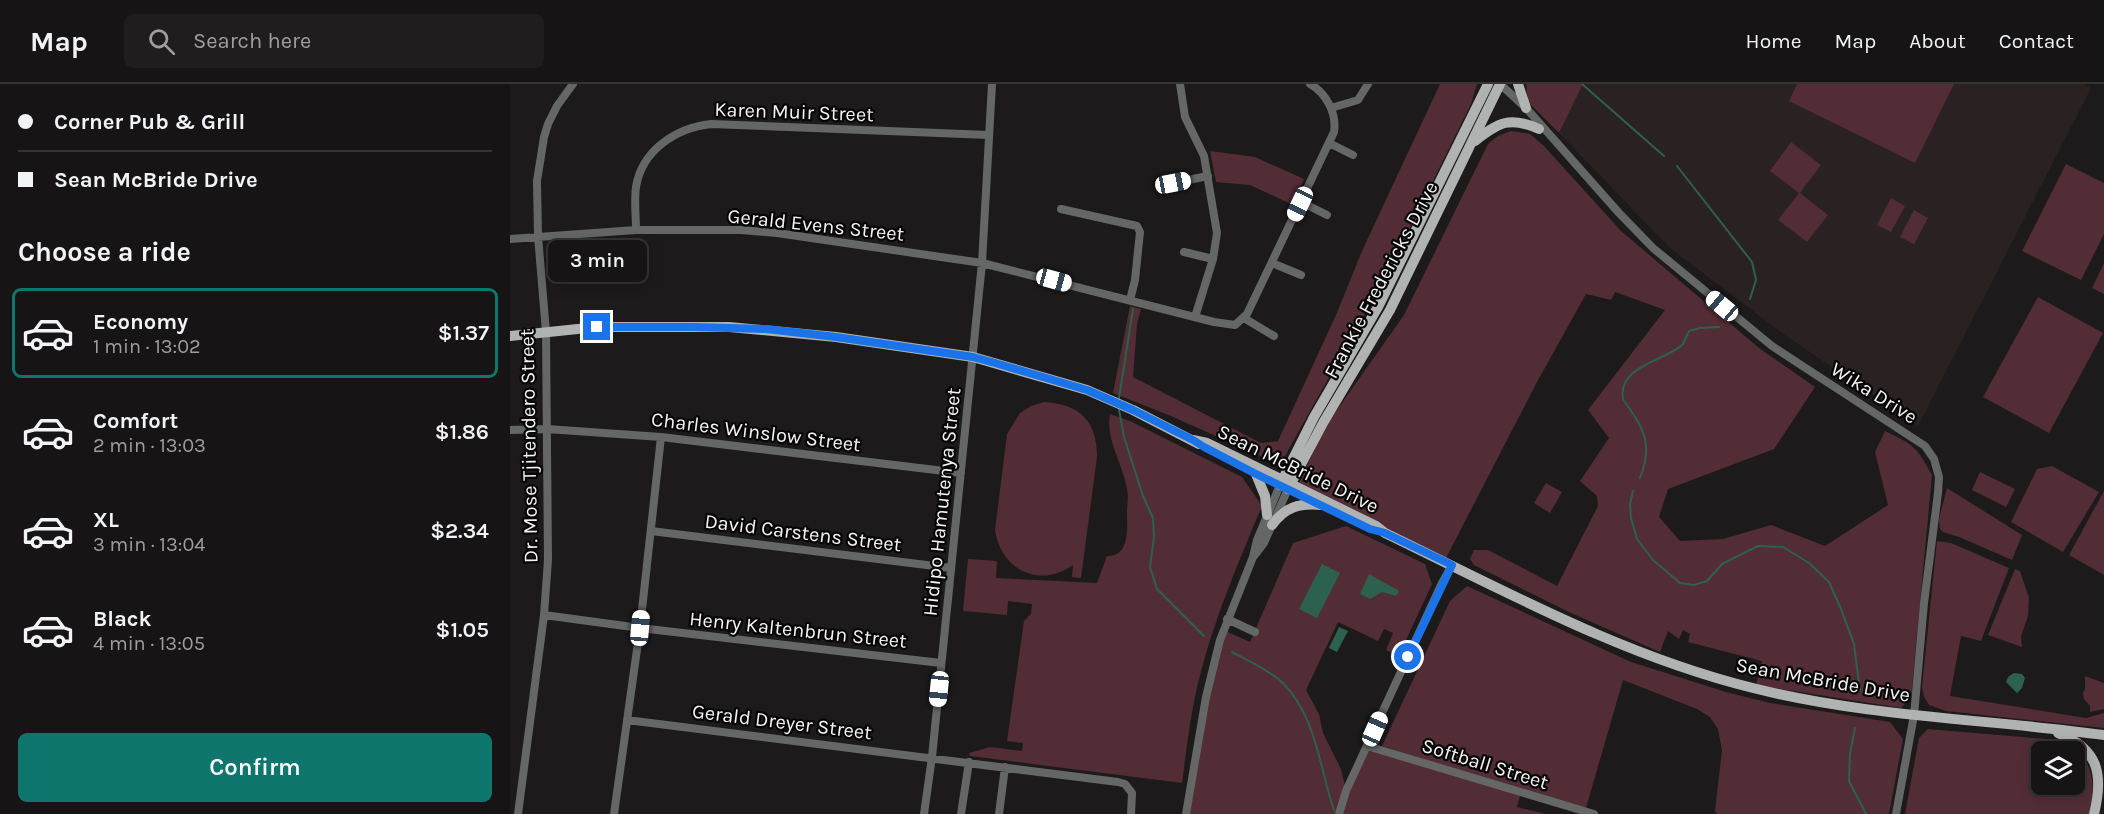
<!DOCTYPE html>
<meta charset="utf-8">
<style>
:root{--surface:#161414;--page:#1f1d1d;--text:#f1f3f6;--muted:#9e9ea0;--line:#353334;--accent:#0f766e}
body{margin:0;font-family:Karla,sans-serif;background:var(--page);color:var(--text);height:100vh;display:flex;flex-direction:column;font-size:22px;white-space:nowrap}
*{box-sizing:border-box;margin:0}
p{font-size:20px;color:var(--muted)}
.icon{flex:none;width:33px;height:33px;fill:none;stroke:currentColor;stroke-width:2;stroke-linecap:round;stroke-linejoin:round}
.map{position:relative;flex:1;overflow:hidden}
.details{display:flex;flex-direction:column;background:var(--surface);width:510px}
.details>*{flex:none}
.hud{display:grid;align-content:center;height:132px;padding:0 18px;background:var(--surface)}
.buttons{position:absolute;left:1521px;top:657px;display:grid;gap:12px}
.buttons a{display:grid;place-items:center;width:54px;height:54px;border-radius:9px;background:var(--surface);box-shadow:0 3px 15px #0003,0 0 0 2px var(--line);font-size:30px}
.end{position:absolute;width:27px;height:27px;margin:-14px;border:8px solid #1a73e8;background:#fff;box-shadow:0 0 0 3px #fff}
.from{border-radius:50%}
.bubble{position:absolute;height:42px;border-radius:9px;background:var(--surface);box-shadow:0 3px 15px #0003,0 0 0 2px var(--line);font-size:20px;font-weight:600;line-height:42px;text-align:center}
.car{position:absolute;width:18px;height:36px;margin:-18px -9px;border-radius:8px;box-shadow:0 0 4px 2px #0007;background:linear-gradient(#fff 24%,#345 0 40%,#fff 0 76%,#345 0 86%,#fff 0)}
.hud b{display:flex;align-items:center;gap:21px;height:57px;font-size:22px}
.hud b+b{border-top:2px solid var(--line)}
.hud i{width:15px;height:15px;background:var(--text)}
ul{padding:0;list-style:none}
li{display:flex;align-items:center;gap:18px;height:90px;margin:0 12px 9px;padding:0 6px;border:3px solid transparent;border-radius:9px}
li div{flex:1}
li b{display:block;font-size:22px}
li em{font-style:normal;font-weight:600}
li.on{border-color:var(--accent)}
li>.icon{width:54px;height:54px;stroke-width:1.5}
h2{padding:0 18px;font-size:27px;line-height:72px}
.primary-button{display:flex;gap:12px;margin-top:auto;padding:12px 18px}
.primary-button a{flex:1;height:69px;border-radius:9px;background:var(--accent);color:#fff;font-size:24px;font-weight:600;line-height:69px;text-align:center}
header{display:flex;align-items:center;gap:36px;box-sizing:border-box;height:84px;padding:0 30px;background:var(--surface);border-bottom:2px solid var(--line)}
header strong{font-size:28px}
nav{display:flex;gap:33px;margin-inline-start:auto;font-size:21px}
.search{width:420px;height:54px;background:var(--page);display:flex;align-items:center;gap:15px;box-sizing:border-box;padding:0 21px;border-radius:9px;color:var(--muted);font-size:22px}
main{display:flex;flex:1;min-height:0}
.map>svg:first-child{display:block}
.built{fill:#2a2122}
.green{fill:#522d35;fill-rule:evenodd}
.water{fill:#2d614f}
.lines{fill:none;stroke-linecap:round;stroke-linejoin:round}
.stream{stroke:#2d614f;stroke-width:2}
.minor{stroke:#656666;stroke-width:8}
.major{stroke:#b0b3b2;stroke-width:10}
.route{stroke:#1a73e8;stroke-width:8}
.labels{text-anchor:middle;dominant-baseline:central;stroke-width:4.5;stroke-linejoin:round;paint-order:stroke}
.street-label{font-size:20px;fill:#f5f3f3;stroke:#070606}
</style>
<header>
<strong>Map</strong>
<div class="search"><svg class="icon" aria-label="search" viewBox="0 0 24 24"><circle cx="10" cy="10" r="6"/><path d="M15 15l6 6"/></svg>Search here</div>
<nav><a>Home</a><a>Map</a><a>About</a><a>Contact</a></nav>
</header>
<main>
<section class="details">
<div class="hud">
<b><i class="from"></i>Corner Pub &amp; Grill</b>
<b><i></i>Sean McBride Drive</b>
</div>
<h2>Choose a ride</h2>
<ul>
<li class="on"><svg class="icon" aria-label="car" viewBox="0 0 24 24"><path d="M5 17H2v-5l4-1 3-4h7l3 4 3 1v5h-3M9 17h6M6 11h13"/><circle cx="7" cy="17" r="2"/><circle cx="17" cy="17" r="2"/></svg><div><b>Economy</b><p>1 min · 13:02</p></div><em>$1.37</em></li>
<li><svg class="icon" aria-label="car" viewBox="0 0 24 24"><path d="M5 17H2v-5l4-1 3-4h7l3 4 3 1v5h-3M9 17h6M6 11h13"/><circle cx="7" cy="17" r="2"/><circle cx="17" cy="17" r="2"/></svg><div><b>Comfort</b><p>2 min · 13:03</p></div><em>$1.86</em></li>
<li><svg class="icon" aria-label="car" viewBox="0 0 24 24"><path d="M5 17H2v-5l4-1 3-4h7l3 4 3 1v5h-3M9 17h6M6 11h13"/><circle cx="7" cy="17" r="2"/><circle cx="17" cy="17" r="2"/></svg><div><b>XL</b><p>3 min · 13:04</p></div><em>$2.34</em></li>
<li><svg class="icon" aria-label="car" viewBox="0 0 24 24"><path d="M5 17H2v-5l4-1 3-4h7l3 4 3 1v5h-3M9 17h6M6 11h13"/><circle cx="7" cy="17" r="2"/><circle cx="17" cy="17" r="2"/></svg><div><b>Black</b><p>4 min · 13:05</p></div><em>$1.05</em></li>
</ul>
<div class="primary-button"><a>Confirm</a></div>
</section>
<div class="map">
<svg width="1594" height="730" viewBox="0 0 1594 730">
<rect width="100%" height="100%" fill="#1d1a1b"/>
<path class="built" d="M1073,0h501l7,4 -173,338 -136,-93 -112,-85 -111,-115z"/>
<path class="green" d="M930,0h37l-6,20 -83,168 -107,191h-5l-105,-47 -58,-23 17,-87 11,3 -4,15 -4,53 128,66 17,-2 58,-126 26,-64z
M1016,0h57l-24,49 -31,-31z
M1287,0h157l-39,79 -126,-62z
M1001,47l19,3 14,12 77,85 138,117 56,39 -41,62 -106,40 -9,28 21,24 43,-2 48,-14 54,21 63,-41 -13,-53 10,-21c29,14 31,15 47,44l-21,223 -10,10 -145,-23 6,-24 -74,-19 2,-8 -7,-4 -4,9 -11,-8 -8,21 -89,-39 -97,-48 -4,-6 4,-9h14l69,36 41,-80 -1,-10 -17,-15 29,-43 -21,-28 77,-100 -50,-18 -4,8 -25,-6 -49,88 -91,176 -148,-73 27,-58 79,-112 84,-171 10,-8z
M1281,58l30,23 -21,28 28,22 -21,27 -29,-22 21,-27 -29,-22z
M700,67l45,6 49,22 -11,26 -43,-20 -34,-3z
M1556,80l38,19v51l-23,46 -59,-29z
M1381,114l14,8 -14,26 -14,-7z
M1404,126l14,8 -14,26 -14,-7z
M1594,179v31l-12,-6z
M1528,213l65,36 -54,100 -66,-36z
M534,318c35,2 53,18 53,55l-16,121 -9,-1 1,-12c-34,24 -72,5 -78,-35l12,-96 13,-21 11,-7z
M600,330l20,7 112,56 20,29c-26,62 -53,125 -67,191 -6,28 -9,57 -13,86l-212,-27 -1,-3 21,-6 32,4 1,-8 -16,-2 17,-120 7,-7 1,-10 -24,-3 -1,14 -44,-4 5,-52 29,2 -1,17 101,5 10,-27c23,1 20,-27 20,-43 0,-8 2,-16 0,-24 -4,-25 -22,-50 -17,-75z
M1542,382l47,26 -36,60 -52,-30 26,-53z
M1470,388l35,17 -9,18 -34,-17z
M1036,399l16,9 -12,21 -16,-10z
M1437,404l75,47 -10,25 -53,-23 -16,-5 -3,-3 -1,-10z
M1594,407v84l-35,-20z
M836,442l79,38 7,20 -32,69 -3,2 -11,-5 7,-17 -9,-4 -6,12 -40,-19 -32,68 13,24 4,19 18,36 5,21 21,-44 154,46 -4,15 29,7h-358l18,-117 17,-67 27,12 43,-99z
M1427,457l14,2 58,25 -28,73 -20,-5 -11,60 136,22 18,-5v15l-158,-17 -17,-6 -5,-8 -2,-10z
M1505,485l5,2 9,27 -1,18 -7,20 1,11 -34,-12z
M957,502l164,76 95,30 44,11 120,19 13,17 -14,75h-172l-2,-3 7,-61 -4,-21 -8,-12 -13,-8 -74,-29 -37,128 -124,-36 -80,-26 68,-145z
M1575,592l19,7v26l-14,3v-6l-6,-7 -1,-7 2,-2z
M1418,645l131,11c34,16 38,39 30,74h-184l14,-76zM1532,668h32v32h-32z"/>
<path class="water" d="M812,480l18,9 -23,45 -18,-9z
M859,490l30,17 -3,5 -14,-4 -12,7 -10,-5z
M829,543l9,4 -11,21 -8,-4z
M1504,589l8,1 3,4 -3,10 -5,5 -11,-11 2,-5z"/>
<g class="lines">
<path class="stream" d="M1072,0l82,72
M1167,82l75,96 4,18 -6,19
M609,314l14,-89
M609,326l5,27 19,59 10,22 1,19 -4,30 7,22 47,47
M1130,394c14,-35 3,-50 -17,-79 -6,-34 46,-39 60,-55 2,-4 4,-9 6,-13l11,-3 19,-1
M1123,407l-3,13 1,14 6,21 16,21 27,23 14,2 13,-4 15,-17 36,-18 25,1 26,16 20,19 12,27 13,35 6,47
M722,568c17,9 37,18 51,31 34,35 36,84 51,127
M1345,644l-5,25 -1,28 17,33"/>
<path class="minor" d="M670,0l5,33 19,39 13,77 -4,26 -18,58
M990,0l26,24 93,105 34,35 119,98 153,100 9,13 5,18 -1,16 -14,110 -10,112 -18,99
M821,24l27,-8 10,-16
M819,59l24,12
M663,99l35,-7
M791,118l26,13
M551,125l76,17 3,6 -5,48 -5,20
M126,146c0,-14 -2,-29 0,-43 6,-37 40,-59 75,-63l278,11
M0,155l126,-9h105l36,3 205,30 232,59 21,3 12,-11 87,-182c3,-19 -8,-39 -24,-48
M674,168l29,7
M762,179l29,12
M734,234l30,18
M0,346l37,-1 114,8 300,36
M141,447l300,37
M744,472l10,-13 24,-54
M34,531l96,13 301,35
M717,535l28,13
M117,636l491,62 7,2 7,9 -1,21
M857,662l227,68
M8,730l26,-199 4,-55 -2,-228 -8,-96 -1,-55 7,-44 4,-13 9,-18 16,-22
M104,730l26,-186 21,-191
M414,730l8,-57 50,-494 10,-179
M451,730l8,-52
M489,730l6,-47
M676,730l20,-117 14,-57 33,-83 4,-17 23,-55
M829,730l7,-23 96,-208 10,-18"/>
<path class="major" d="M1008,0l8,24
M965,57c24,-19 35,-25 64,-12
M0,252l87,-9h132l107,10 137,20 114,33 46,20 66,34
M683,356l14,3 169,83 9,7c120,58 238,123 368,155 115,29 234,31 351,47
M746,390l9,22 2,19
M770,401l34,-68 64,-110 110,-223
M778,405l35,-66 67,-113 110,-226
M762,441c13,-18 27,-22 49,-20
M1548,649c40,16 46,40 36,81"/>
</g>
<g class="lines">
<path class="route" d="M87,243h97l72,2 70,8 137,20 22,6 92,27 46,20 60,30 11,7 52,27 114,55 15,4 67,32 -44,92"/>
</g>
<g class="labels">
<g class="street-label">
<text transform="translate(284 28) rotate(2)">Karen Muir Street</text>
<text transform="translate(306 141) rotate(6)">Gerald Evens Street</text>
<text transform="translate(871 196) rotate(-62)">Frankie Fredericks Drive</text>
<text transform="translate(1364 309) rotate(32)">Wika Drive</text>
<text transform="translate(246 348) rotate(7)">Charles Winslow Street</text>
<text transform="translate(19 362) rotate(-91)">Dr. Mose Tjitendero Street</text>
<text transform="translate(788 385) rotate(26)">Sean McBride Drive</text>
<text transform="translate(432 418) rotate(-84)">Hidipo Hamutenya Street</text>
<text transform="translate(293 449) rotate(7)">David Carstens Street</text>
<text transform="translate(288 546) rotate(6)">Henry Kaltenbrun Street</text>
<text transform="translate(1313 596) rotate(10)">Sean McBride Drive</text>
<text transform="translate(272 638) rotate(7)">Gerald Dreyer Street</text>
<text transform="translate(975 680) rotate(17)">Softball Street</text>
</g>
</g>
</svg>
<div class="buttons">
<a><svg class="icon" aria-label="layers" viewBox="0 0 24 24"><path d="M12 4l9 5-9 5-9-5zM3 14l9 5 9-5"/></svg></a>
</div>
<i class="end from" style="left:898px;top:573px"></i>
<i class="end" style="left:87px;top:243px"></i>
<div class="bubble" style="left:38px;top:156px;width:99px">3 min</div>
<i class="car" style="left:663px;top:99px;rotate:79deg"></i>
<i class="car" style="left:790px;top:120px;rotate:205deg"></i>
<i class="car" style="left:544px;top:196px;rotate:105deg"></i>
<i class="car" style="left:1212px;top:222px;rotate:310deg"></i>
<i class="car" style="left:130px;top:544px;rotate:5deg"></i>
<i class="car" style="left:429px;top:605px;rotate:186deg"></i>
<i class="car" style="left:865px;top:645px;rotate:24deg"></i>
</div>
</main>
